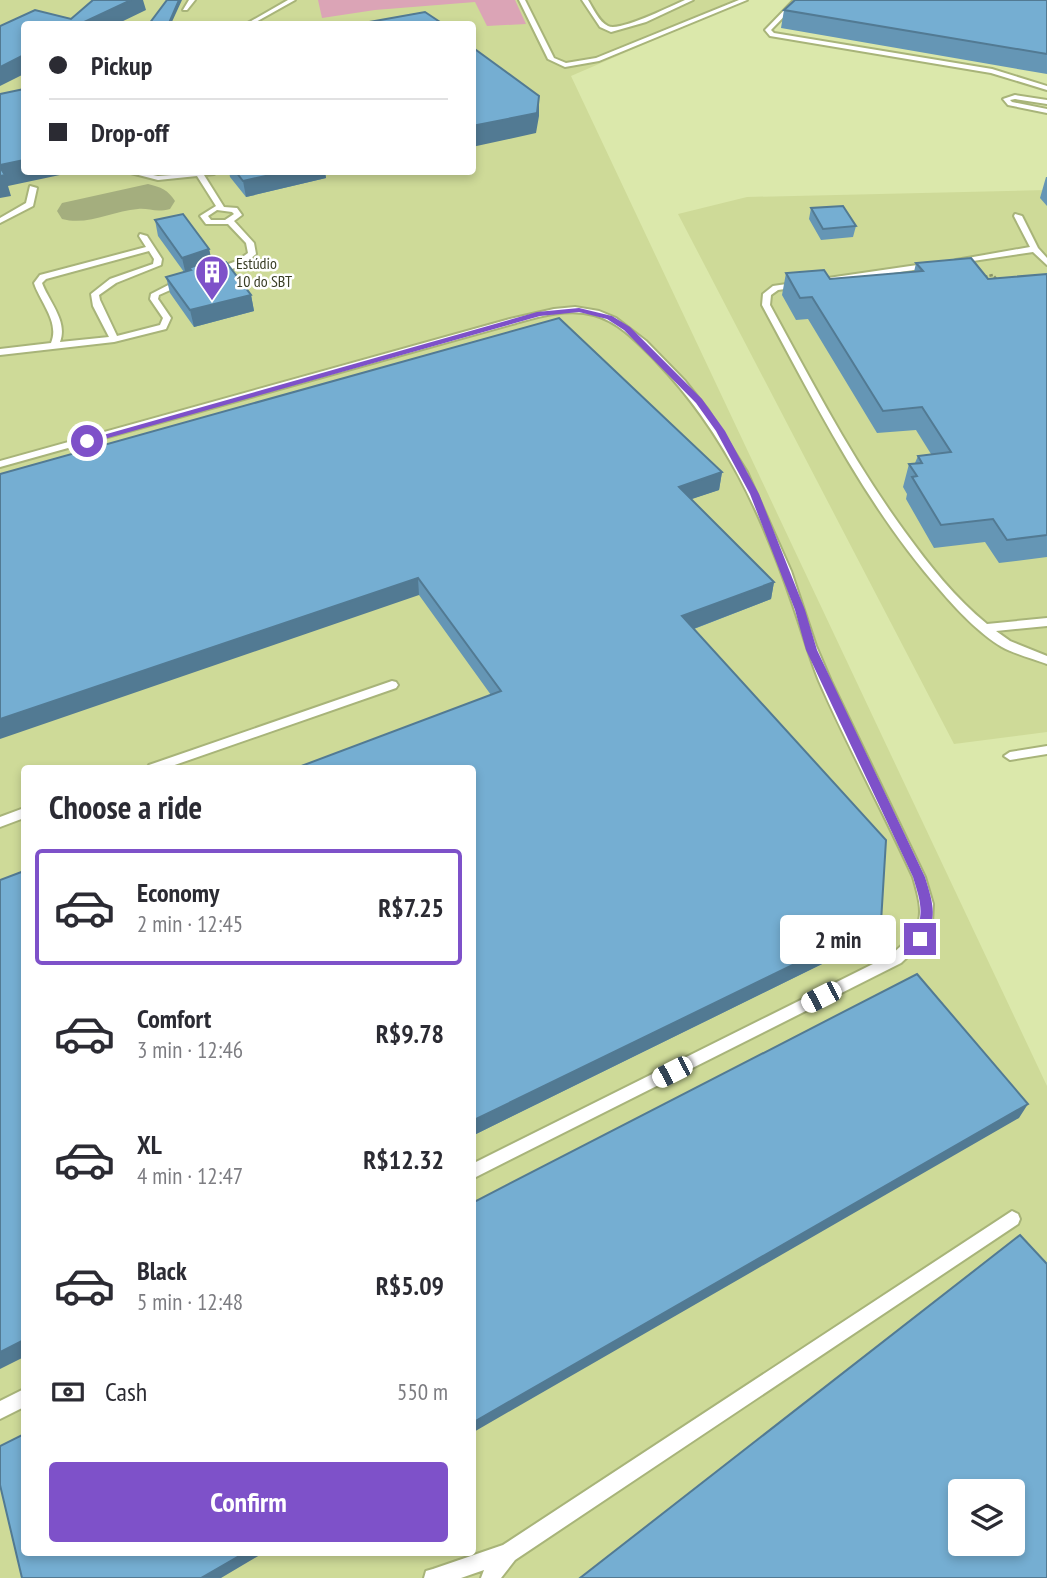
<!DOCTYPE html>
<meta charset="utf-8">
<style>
:root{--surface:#fff;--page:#f7f7f7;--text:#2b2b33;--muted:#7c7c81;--line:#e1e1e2;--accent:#7e51c9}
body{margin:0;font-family:"PT Sans Narrow",sans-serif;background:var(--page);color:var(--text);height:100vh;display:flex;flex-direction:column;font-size:26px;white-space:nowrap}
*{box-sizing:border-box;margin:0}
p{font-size:23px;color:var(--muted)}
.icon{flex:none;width:38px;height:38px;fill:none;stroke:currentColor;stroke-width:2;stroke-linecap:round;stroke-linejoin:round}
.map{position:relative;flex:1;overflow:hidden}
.sheet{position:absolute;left:21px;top:765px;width:455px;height:791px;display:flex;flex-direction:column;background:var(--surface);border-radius:7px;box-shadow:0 4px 10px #0003}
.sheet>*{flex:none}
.guide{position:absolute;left:21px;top:21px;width:455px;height:154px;border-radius:7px;box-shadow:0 4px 10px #0003;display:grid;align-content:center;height:154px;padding:0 28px;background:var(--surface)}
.fabs{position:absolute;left:948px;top:1479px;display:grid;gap:14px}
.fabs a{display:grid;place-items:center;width:77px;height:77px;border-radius:7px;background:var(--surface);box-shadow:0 4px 10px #0003;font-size:35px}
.end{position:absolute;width:32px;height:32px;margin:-16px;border:9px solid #7e51c9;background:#fff;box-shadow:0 0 0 4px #fff}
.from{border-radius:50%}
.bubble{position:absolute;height:49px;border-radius:7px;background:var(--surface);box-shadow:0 4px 10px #0003;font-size:23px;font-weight:600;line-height:49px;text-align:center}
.car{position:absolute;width:21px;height:42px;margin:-21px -10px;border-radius:9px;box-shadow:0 0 5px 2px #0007;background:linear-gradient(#fff 24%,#345 0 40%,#fff 0 76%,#345 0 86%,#fff 0)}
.guide b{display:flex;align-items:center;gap:24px;height:66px;font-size:26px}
.guide b+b{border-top:2px solid var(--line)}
.guide i{width:18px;height:18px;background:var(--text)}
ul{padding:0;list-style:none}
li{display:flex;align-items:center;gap:21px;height:116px;margin:0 14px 10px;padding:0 14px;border:4px solid transparent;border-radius:7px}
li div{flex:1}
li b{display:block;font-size:26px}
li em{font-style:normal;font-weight:600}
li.selected{border-color:var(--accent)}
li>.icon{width:63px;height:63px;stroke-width:1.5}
h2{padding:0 28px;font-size:32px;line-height:84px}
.pay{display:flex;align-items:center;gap:18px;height:77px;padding:0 28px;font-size:26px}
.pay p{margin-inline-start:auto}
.button{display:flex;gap:14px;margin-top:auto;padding:14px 28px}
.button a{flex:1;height:80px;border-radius:7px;background:var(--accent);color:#fff;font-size:28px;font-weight:600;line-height:80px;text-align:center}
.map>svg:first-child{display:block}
.built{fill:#ceda98;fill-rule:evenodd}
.green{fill:#dba4b6}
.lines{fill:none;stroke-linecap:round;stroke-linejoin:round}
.taxiway{fill:#a4ae7e;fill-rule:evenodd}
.service-casing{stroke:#a8b479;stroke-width:4}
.path{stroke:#8a9368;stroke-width:2.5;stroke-dasharray:3.5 2;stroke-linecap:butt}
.service{fill:#fff;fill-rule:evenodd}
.wall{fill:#6596b5}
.shaded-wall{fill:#527a93}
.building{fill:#75aed2;stroke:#527a93;stroke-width:2;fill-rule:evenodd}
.route{fill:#7e51c9}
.labels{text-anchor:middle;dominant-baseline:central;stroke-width:5;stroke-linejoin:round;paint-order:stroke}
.far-poi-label{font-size:16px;fill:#3a3e26;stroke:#fff;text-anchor:start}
</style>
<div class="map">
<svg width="1047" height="1578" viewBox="0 0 1047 1578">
<rect width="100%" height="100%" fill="#dbe8ab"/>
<path class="built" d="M0,0h747l-176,76 476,1010v492h-1047zM24,24h448v148h-448zM24,768h448v784h-448zM961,1491h52v53h-52z
M1047,190v542l-93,12 -276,-530 69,-17z"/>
<path class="green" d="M318,0h197l11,24 -39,2 -12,-24 -100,8 -53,8z"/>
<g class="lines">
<path class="taxiway" d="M148,184c13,3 20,6 27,17l-5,8c-14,4 -21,-1 -32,0 -26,2 -50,17 -76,10l-5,-8 5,-8z"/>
<g class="service-casing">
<path id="service" d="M189,0h6l-8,10h-4z
M288,0h7l-43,24h-6z
M519,0h6l29,58 12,5 30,-5 143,-58h8l-148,61 -34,6 -17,-8z
M582,0h6c5,8 11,22 20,26 12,6 63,-20 77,-26h8l-47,22 -35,10 -11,-5z
M794,0h6l-29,30 3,3 218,36 55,17v4l-56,-17 -221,-37 -5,-6z
M1015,95l32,5v4l-32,-5 -5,1 2,2 35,7v4l-39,-8 -5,-6z
M127,172h11l20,4 56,-4v2l-10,1 20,32 13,1 5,7 -8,6 20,22 2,11c-12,11 -29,19 -45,20v-4l26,-9 11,-8 -2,-10 -18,-19h-22l-6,-8 16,-10 -19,-30 -39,4zM217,210l15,2 2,2 -9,6h-14l-3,-4z
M30,186l7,2 -4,18 -33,17v-5l26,-15z
M1015,214l7,2 16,32 9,10v7l-14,-13 -80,12 -1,-2 4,-2 74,-13 -16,-31z
M140,234l7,2 15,23 -1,6 -45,18 -17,12 1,5 17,36 43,-11 3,-7 -13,-19 1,-5 29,-15h6v4l-27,12 -1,4 13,19 -5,11 -52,13 -114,13v-6l51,-6c9,-21 -11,-41 -17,-60l6,-8 106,-28 -7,-11zM149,251l5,8 -1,5 -43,15 -19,15 2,12 16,31 -49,5c8,-21 -11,-40 -18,-59l4,-4z
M931,263l4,2 -1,2 -156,23 -7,5 -1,10c42,77 83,156 135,227 24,33 50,66 82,92l60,-6v8l-51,5 14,10 37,15v8c-14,-5 -32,-10 -45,-17 -22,-13 -45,-37 -62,-57 -74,-84 -125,-187 -178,-285l1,-11 10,-8z
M575,307l24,4 17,7 30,23 39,40 23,29 39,62 44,99 25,75 15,35 94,196 8,27 -1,20 -11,20 -20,19 -429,216v-15l419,-209c33,-28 34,-37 22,-78 -30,-66 -65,-130 -94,-196 -10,-25 -17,-50 -26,-76 -31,-91 -69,-173 -136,-243 -18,-18 -37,-40 -63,-47 -26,-7 -53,1 -78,8l-516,144v-6l510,-142 44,-10z
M392,681l4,1 2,3 -2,3 -230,80h-19l2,-3z
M1047,746v8l-37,6 -6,-4 6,-4z
M24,808v10l-24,9v-10z
M1012,1211l6,3 2,5 -2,5 -503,336 -14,18h-20l3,-8 -23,8h-37l2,-7 7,-2 70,-24z
M24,1389v18l-24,12v-18z"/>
</g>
<path class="path" d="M984,277l9,-2 5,6"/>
<use href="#service" class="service"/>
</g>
<path class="wall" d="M1047,0v74l-266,-46 3,-18z
M229,172h96l1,6 -80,19 -16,-20z
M1046,177h1v29l-7,-8z
M811,208l45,18 -3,11 -32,3 -12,-21z
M155,220l54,29 2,11 9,3 31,32 3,16 -60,16 -24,-34 -4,-16 18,-5 -26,-36z
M916,263l72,16 59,-5v283l-48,6 -14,-21 -51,6 -28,-49 1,-5 -4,-7 6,-23 6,-1 3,-7 13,-2 -15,-24 -39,3 -69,-114 -12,1 -14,-25 4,-22 44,6 84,-7z
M722,472l-3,18 -28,9 83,83 -3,17 -77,30 181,309 -403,198v-368l19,-73 -72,-100 -419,-121z"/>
<path class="shaded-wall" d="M131,0h12l3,10 -29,14h-37z
M179,0h3l-11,24 -2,-1z
M24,55v19l-24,12v-19z
M539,96v20l-3,17 -64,14v-21z
M24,160v12h50l-66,14 3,10 -11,2v-33z
M284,172h41l1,6 -80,19 -3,-16z
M209,249l4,16 -24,3 1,5 -4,2 -4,-17z
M251,295l3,16 -60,16 -4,-17z
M722,472l-3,18 -42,14 2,-17z
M418,578l1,17 -419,144v-20z
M774,582l-3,17 -91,35 2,-18z
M881,922l-6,16 -403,198v-15z
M1028,1104l-9,14 -547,315v-10z
M24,1340v17l-24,12v-17z
M246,1552h19l-44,26h-20z"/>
<path class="building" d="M93,0h38l-51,24h-56v31l-24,12v-41l35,-16 36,9z
M167,0h12l-10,23 5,1h-25z
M795,0h252v54l-263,-44z
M425,12l18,12h-85z
M472,47l67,49 -2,17 -65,13z
M24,89v71l-24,5v-71z
M0,167l5,8 -5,1z
M236,172h48l-41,9z
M843,206l13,20 -33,3 -12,-21z
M183,214l26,35 -27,9 -27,-38z
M216,258l4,5 6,-1 25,33 -61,15 -24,-33 25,-7 -2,-2z
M971,258l17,21 59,-5v261l-40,5 -14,-21 -52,6 -29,-48 5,-1 -8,-12 13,-1 -4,-7 33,-4 -29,-45 -39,4 -71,-114 -12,1 -14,-25 38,-3 6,9 93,-8 -7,-8z
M559,318l163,154 -43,15 95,95 -92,34 204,224 -5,82 -409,199v-353h-176l205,-77 -83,-113 -418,141v-245z
M24,871v469l-24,12v-472z
M917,974l111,130 -556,319v-220z
M1020,1235l27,29v314h-467zM961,1491h52v53h-52z
M24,1434v118h222l-45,26h-179l-22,-93v-39z"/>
<path class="route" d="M579,308l33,8 18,11 72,72 23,32 34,63 46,116 12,40 108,227c9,29 12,39 -1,66l-4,2 -7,-6c12,-25 8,-36 0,-62l-107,-227 -11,-40 -45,-116 -34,-63 -20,-28 -72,-73 -17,-11 -28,-7 -39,4 -450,127 -8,-2 455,-129z"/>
<defs>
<g id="building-pin" transform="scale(1.75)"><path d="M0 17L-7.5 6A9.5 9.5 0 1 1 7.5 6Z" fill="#7e51c9" stroke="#fff"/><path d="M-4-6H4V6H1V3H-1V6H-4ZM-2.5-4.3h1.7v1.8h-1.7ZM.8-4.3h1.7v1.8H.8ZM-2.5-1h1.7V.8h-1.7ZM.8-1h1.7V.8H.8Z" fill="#fff"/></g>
</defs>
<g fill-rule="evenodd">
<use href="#building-pin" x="212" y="272"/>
</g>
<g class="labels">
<g class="far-poi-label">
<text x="236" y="263">Estúdio<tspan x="236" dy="18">10 do SBT</tspan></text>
</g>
</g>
</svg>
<div class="fabs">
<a><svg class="icon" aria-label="layers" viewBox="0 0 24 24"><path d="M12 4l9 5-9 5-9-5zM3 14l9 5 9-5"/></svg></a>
</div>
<i class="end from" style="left:87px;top:441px"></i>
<i class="end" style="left:920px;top:939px"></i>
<div class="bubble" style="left:780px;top:915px;width:116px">2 min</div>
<i class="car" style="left:821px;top:997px;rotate:243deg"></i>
<i class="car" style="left:672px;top:1072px;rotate:243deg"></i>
<div class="guide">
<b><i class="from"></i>Pickup</b>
<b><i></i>Drop-off</b>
</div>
<section class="sheet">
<h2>Choose a ride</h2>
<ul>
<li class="selected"><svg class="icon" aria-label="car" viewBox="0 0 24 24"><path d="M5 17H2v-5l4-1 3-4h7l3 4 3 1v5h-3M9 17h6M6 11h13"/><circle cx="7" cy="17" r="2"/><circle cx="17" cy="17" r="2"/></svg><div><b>Economy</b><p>2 min · 12:45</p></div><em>R$7.25</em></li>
<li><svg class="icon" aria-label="car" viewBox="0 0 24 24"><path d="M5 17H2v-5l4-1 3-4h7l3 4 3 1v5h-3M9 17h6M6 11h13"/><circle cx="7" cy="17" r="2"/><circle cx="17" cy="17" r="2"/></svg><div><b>Comfort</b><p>3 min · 12:46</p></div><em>R$9.78</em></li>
<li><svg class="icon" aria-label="car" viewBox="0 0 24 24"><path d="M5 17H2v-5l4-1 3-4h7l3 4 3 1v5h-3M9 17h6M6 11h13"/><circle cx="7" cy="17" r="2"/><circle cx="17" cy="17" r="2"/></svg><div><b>XL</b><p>4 min · 12:47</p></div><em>R$12.32</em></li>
<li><svg class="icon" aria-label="car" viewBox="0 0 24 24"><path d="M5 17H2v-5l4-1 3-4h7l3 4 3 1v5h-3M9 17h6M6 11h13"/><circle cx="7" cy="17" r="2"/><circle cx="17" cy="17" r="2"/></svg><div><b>Black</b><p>5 min · 12:48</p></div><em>R$5.09</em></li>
</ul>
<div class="pay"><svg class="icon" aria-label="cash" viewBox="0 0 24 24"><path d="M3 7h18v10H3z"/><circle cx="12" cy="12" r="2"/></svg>Cash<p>550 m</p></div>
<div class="button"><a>Confirm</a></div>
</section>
</div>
